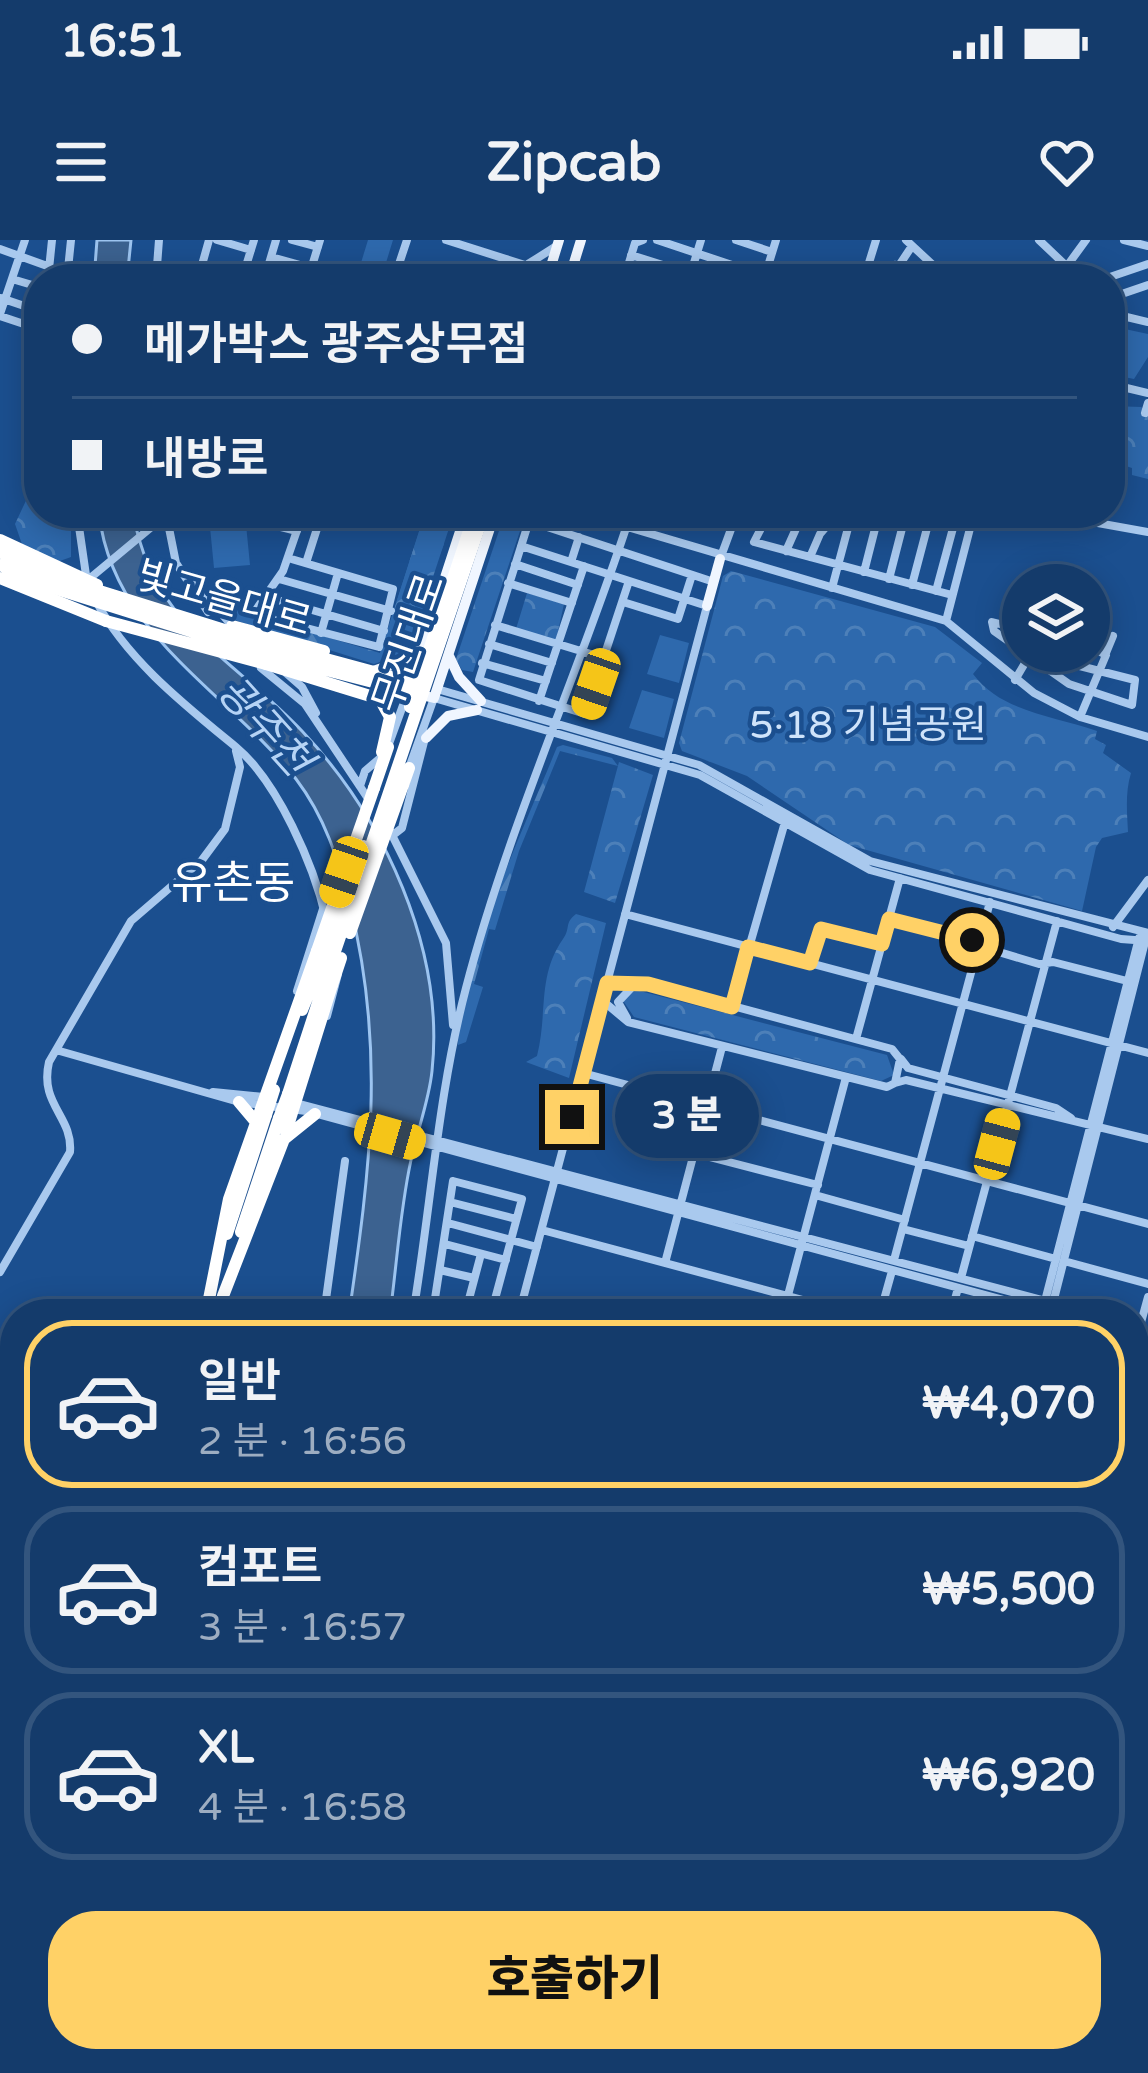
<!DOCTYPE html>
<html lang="ko">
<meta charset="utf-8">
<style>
:root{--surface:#143b6b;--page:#1d4271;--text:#f1f3f6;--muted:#9dadc1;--line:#33557e;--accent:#ffd166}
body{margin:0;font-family:"Varela Round","Noto Sans KR",sans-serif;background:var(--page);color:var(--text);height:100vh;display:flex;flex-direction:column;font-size:45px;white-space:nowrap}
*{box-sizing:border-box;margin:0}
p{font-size:39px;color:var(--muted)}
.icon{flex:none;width:66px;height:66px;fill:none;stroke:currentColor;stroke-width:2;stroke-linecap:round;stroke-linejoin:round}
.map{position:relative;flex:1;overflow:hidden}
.sheet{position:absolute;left:0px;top:1059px;width:1149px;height:774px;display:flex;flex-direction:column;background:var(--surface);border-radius:48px 48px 0 0;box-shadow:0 6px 30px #0003,0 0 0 3px var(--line)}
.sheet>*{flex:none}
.top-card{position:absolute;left:24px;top:24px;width:1101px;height:264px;border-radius:48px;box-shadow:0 6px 30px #0003,0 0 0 3px var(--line);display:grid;align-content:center;height:264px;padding:0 48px;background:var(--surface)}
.tools{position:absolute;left:1002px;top:324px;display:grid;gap:24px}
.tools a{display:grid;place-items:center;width:108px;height:108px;border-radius:50%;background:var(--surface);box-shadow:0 6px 30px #0003,0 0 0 3px var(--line);font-size:60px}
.end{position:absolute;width:54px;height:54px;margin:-27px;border:15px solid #ffd166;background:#111;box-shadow:0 0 0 6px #111}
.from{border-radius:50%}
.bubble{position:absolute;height:84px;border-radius:42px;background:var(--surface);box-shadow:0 6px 30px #0003,0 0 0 3px var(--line);font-size:39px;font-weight:800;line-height:84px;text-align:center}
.car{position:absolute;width:36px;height:72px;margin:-36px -18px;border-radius:15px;box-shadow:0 0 9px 3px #0007;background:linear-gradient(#f5c518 24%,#345 0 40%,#f5c518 0 76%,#345 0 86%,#f5c518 0)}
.top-card b{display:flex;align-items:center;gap:42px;height:114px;font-size:45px}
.top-card b+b{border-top:3px solid var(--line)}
.top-card i{width:30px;height:30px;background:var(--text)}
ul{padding:21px 0 0;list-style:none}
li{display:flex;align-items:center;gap:36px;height:168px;margin:0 24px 18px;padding:0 24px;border:6px solid var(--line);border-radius:48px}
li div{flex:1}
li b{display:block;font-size:45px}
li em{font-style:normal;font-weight:800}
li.on{border-color:var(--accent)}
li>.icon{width:108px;height:108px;stroke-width:1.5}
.action{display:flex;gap:24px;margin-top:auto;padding:24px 48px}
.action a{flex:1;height:138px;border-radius:48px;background:var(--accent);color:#111;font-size:48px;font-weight:800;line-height:138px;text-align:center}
.status{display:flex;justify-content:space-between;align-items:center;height:84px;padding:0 60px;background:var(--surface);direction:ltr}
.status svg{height:33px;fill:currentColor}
header{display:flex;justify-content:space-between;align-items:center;height:156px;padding:0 48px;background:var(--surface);font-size:54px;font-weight:800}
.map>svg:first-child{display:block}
.forest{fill:url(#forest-firs)}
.park{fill:url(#park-crowns)}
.pitch{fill:#2e69ad}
.water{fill:#3c6290;stroke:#9cc4f0;stroke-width:3}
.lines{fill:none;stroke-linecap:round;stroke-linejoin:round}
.minor{stroke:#a9c9ee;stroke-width:8}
.major{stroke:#f0f6ff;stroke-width:10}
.highway{stroke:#fff;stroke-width:12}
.highway-bridge{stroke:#fff;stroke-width:12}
.route{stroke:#ffd166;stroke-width:15}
.labels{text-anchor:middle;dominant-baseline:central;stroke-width:9;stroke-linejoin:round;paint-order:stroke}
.street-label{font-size:39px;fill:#fff;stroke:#1b4f8f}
.park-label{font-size:39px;fill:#cfe3fa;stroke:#1b4f8f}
.water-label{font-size:42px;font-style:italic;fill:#b5d3f5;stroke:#1b4f8f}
.quarter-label{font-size:45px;fill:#fff;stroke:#1b4f8f}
</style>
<div class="status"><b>16:51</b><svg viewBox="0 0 49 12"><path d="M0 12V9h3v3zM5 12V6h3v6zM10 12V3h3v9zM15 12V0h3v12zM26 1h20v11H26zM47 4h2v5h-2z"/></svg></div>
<header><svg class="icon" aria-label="menu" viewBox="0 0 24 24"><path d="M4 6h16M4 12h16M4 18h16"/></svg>Zipcab<svg class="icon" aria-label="heart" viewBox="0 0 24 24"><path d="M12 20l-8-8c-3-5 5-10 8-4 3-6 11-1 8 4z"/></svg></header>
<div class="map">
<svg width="1148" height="1833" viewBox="0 0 1148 1833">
<defs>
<pattern id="forest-firs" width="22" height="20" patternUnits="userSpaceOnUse" patternTransform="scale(3)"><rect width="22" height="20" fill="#2e69ad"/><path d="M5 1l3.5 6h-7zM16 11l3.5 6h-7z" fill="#4d80b9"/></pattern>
<pattern id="park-crowns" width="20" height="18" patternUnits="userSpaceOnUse" patternTransform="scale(3)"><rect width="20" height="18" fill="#2e69ad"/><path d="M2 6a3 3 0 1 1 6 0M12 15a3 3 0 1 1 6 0" fill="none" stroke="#4d80b9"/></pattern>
</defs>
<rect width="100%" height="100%" fill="#1b4f8f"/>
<path class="forest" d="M425,273l19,31 -44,110 -26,10 -143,-45 5,-9 144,43z
M563,505l49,13 6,8 -58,-15 -41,100 -24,79 -6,-1 -15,55 9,3 -17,55 -8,3c2,-82 67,-219 99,-298z"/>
<path class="park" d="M1110,166l31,1 7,5v67l-16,-4v-7l-9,-3 4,-16 -17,-10z
M39,233v40h32v44l-14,5 -34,-15 -8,-23z
M425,273h29l-44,134 -33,16z
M505,273h21l-53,159 -11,-2 -6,-11z
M731,331l204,56 47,36 -9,11c28,38 81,42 124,57l-2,8 11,6 -3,8 28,20c-6,19 -4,40 -3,59l-26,6 -6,9 -14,64 -233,-66 -102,-69 -65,-25 -3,-8 44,-167z
M527,353l37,11 -8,36 -40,-11z
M619,522l34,13 -38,128 -31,-11z
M576,674l30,9 -37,155 -43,-16 11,-6c11,-43 0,-80 26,-117 8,-11 1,-16 13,-25z
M632,749l255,66 7,20 -13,6 -247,-64 -12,-18z
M1134,1495l14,4v135l-5,19 -9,-3z"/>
<path class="pitch" d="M368,0h25l-12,39h-25z
M1111,86l37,8v23l-14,22 -10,-2 2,-11 -16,-4z
M245,274l5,51 -36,3 -5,-51z
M660,395l29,8 -10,40 -32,-9z
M642,450l32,9 -10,39 -35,-10z"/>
<path class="water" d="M97,0h34l-4,39h-33z
M99,273h34c20,113 97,142 169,218 82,87 143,218 130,340 -3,30 -15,60 -21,89 -11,50 -14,103 -21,154h-41c21,-144 37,-265 1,-409 -12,-46 -25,-88 -54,-126 -69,-88 -184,-145 -197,-266z"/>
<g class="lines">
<path class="minor" d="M217,0l34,10
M292,0l26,7
M446,0l123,39
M657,0l108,36
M736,0l36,12
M906,0l42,39
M1039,0l41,39
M1124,0l24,6
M0,9l50,18
M631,15l76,24
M271,17l40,11
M528,24l27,-17
M895,25l14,14
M1067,26l19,-26
M625,35l12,4
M12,39l27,8
M48,39l4,-39
M67,39l4,-39
M156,39l3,-39
M198,39l11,-39
M242,39l12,-39
M273,39l-8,-2 11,-37
M308,39l12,-39
M394,39l13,-39
M624,39l11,-36 8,-3
M689,39l12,-39
M764,39l12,-39
M864,39l12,-39
M890,39l22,-33
M1104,39l44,-15
M1,58l38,13
M1110,58l38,-13
M1110,73l38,9
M0,74l25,-74
M0,76l39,13
M1110,144l38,9
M1145,173l3,-10
M77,273l10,69
M166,273l10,50 32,49
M278,273l-1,13 20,5
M580,273l366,108 88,72 46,24 68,20
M769,273l-15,29 198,53
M941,273l31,8
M1042,273l106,19
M786,311l17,-38
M810,317l10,-23 18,-21
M288,318l105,31 -14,58 -126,-33 30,-43 20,-58
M720,319l17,-46
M571,322l8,-25
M306,323l16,-50
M515,324l63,21
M864,332l15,-59
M188,335l44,51
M89,339l77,-64
M279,339l112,32
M889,339l17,-66
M629,341l-44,133 -106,-34 50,-159 185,61
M508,343l64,20
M912,345l19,-72
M832,348l20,-75
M936,351l20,-74
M264,356l120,35
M96,361c31,59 90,105 140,146 42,35 78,119 90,171
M623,362l55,17 14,-44
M946,381l28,-108
M495,385l109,33
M1023,390l-31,-8 2,9 75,53 63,21 3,-25 -79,-20
M321,393l17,-60
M489,404l63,19
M1106,413l7,-17
M482,423l64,18
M261,428l44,36 64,96
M286,433l16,14 14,26
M1015,440l17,-29
M437,449l262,76 171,96 278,72
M539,461l45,-135
M1080,477l26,-62 -17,-9
M387,509l22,-60
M409,528l25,-70 266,77 170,95 251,69 27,2
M360,546l5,-15 14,-12
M388,587l58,116 7,82
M393,595l9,-7 24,-94
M625,674l523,139
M889,679l150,45 14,-2 78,20
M1113,687l35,-47
M810,723l11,-33 61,14
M297,751l26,-82
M603,761l25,21 259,65 8,-4 5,-24 -8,-10 -237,-64 -48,-2
M732,767l53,-185
M327,776l11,-42
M627,778l-9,-16 16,-17
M856,799l44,-161
M56,810l183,52 67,9 749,203
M901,819l7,9 148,40 15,10
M583,833l565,151
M895,843l11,-3 242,59
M213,852l51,5
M296,863l799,211
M694,913l124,32
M815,955l90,25
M450,962l66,17
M448,983l89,24
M903,989l66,17
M542,990l313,84
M972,996l84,23
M445,1004l61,16
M894,1020l96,-358
M1064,1021l84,23
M665,1023l57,-216
M440,1030l34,8
M0,1032l70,-120c3,-36 -31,-47 -21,-90l82,-141 71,-61 23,-31 15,-62 -4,-16
M961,1038l96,-357
M415,1061l50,13 16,-60
M1045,1061l94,-363
M434,1065l19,-124 69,18 -31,115
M1052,1067l94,-369
M324,1074l21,-153
M413,1074c18,-108 25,-220 53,-326 41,-157 109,-306 160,-460
M519,1074l188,-708 -186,-60
M783,1074l62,-233
M880,1074l12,-43
M951,1074l7,-26
M1140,1086l8,-29
M1134,1095l14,4
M1134,1149l14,3
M1134,1414l14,4
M1134,1666l14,3
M676,1818l12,15
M788,1818l12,15
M840,1833l4,-15
M847,1833l4,-15"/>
<path class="major" d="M547,39l12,-39
M569,39l12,-39
M707,366l13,-47
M449,416l10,21 22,24
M373,431l30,-10 14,-15
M415,443l-4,-1 55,-169
M417,454l17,4 61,-185
M426,498l22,-22 29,-6"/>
<path class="highway" d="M0,300l97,45
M0,312l48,23
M0,325l44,20
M0,338l106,43
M232,386l92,25
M263,402l148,40
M260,413l148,38
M266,424l114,35 10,18 -8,35
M403,545l6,-17
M374,548l14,-41
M302,770l19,-47
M288,854l42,-128
M239,862l16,19
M286,892l46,-147
M241,992l38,-114
M227,994l39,-119
M223,1056l61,-157 31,-25
M206,1074l23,-115 88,-248
M156,1818v15
M65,1833l15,-15
M116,1833l3,-15
M126,1833l3,-15"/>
<path class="highway-bridge" d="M48,335l215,67
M44,345l216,68
M106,381l160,43
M410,467l65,-194
M350,693l53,-148
M317,711l57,-163
M321,723l42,-117
M330,726l154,-453
M332,745l9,-27
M266,875l8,-25
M279,878l9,-24"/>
</g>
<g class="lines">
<path class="route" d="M572,877l35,-134 41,1 84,23 16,-60 62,16 11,-34 61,15 7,-25 83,21"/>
</g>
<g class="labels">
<g class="street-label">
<text transform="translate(224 359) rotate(16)">빛고을대로</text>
<text transform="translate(409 403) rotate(-71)">무진대로</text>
</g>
<g class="park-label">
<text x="868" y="485">5·18 기념공원</text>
</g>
<g class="water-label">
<text transform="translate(264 486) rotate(48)">광주천</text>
</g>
<g class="quarter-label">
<text x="233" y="644">유촌동</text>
</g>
</g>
</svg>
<div class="tools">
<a><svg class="icon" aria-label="layers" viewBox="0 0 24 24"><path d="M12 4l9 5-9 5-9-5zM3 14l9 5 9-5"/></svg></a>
</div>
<i class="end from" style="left:972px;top:700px"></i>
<i class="end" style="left:572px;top:877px"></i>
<div class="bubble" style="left:615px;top:834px;width:144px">3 분</div>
<i class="car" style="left:596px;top:444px;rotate:199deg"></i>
<i class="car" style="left:344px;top:632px;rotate:199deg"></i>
<i class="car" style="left:390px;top:896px;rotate:106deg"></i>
<i class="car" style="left:997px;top:904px;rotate:15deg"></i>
<div class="top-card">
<b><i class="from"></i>메가박스 광주상무점</b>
<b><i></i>내방로</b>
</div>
<section class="sheet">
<ul>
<li class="on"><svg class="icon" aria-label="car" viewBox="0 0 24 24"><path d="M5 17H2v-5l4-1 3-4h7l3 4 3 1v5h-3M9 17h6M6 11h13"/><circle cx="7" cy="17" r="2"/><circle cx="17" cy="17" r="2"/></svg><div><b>일반</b><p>2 분 · 16:56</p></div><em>₩4,070</em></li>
<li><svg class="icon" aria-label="car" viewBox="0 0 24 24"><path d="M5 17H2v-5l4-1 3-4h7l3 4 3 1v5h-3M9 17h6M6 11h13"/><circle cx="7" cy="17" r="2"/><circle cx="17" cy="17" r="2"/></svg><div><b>컴포트</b><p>3 분 · 16:57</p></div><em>₩5,500</em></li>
<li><svg class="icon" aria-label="car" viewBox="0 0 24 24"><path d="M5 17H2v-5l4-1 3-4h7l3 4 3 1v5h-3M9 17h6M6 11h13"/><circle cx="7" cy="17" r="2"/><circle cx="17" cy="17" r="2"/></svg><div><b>XL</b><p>4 분 · 16:58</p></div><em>₩6,920</em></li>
</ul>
<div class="action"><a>호출하기</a></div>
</section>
</div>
